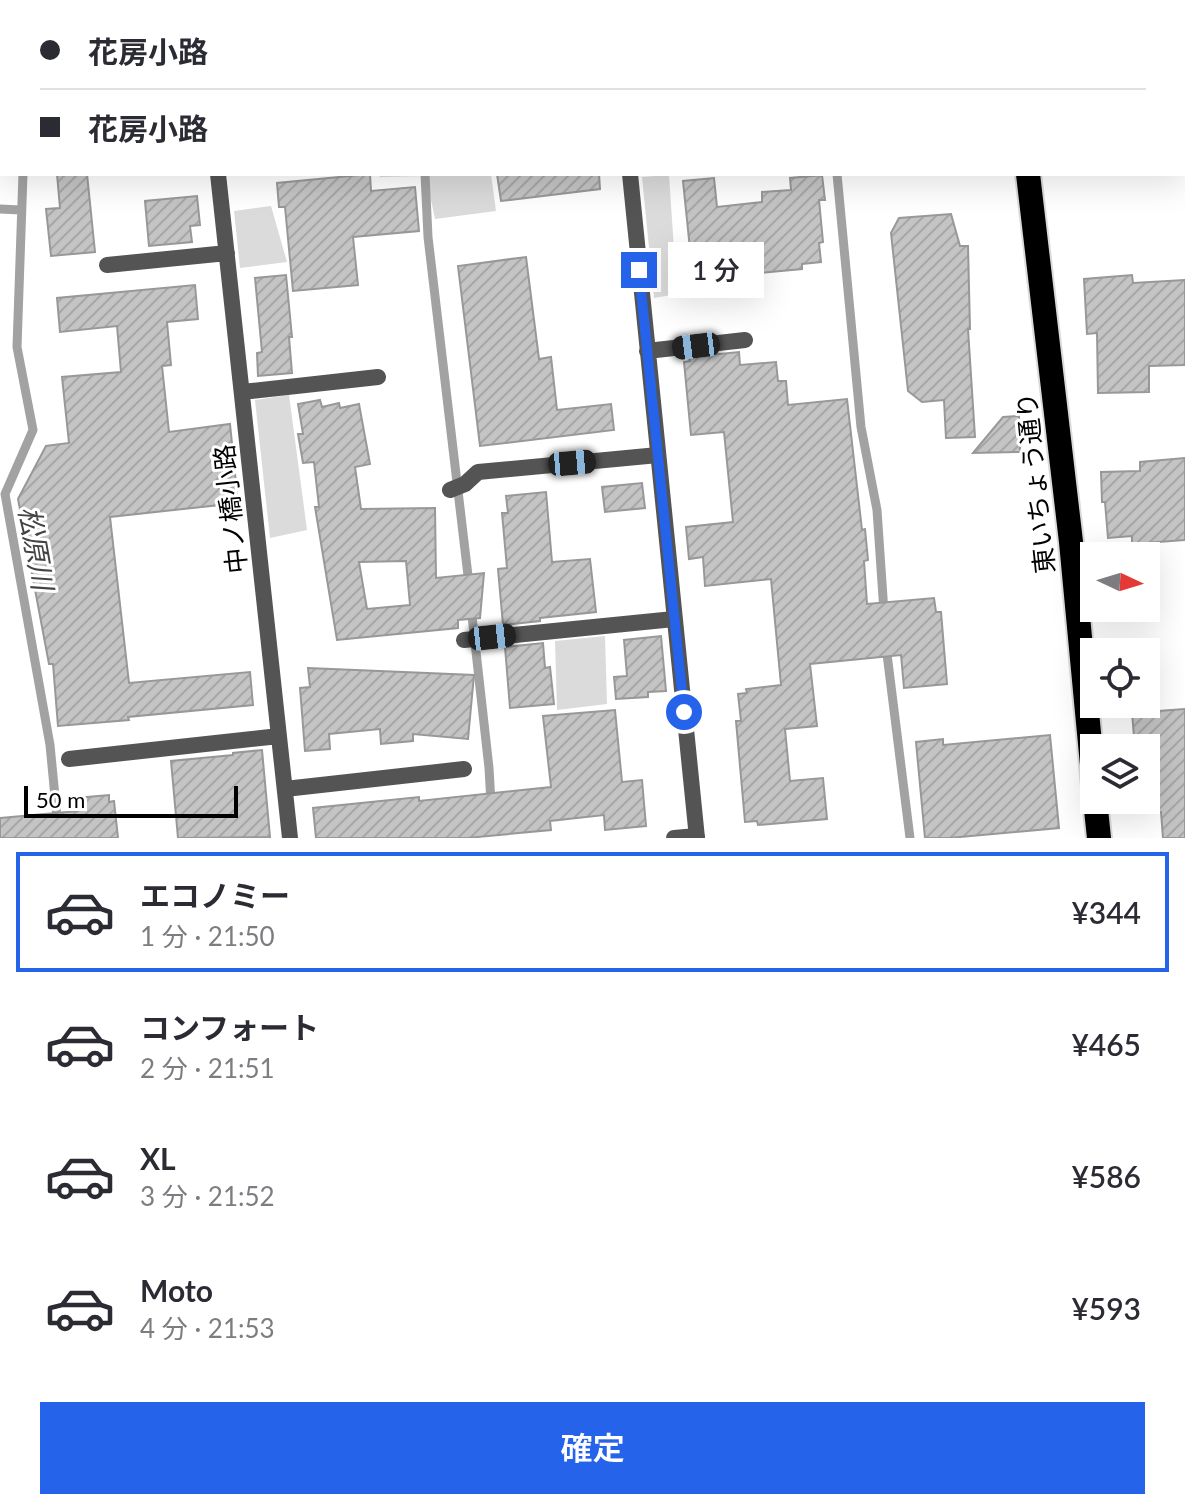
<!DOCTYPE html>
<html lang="ja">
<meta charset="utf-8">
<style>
:root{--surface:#fff;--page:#f2f2f3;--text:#2b2b33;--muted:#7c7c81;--line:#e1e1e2;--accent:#2563eb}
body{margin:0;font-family:Lato,"Noto Sans JP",sans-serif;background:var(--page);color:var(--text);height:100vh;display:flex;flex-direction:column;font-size:30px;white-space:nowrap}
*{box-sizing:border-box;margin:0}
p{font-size:26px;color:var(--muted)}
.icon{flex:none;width:44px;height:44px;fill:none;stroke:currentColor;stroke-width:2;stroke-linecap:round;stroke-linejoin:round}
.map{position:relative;height:838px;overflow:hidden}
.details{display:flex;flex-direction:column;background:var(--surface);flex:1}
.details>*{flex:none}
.guide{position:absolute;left:0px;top:0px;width:1186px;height:176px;box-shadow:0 8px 32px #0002;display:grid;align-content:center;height:176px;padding:0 40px;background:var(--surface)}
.needle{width:52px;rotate:94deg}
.buttons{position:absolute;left:1080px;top:542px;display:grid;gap:16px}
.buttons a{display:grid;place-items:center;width:80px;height:80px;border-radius:0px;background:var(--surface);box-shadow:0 8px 32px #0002;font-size:40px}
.scale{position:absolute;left:24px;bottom:20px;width:214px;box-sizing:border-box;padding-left:8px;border:4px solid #000;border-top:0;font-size:22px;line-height:28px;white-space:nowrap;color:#000;-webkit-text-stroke:6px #fff;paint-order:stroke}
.end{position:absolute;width:36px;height:36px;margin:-18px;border:10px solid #2563eb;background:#fff;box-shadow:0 0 0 4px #fff}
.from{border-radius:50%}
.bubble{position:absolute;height:56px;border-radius:0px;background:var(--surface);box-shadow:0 8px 32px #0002;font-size:26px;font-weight:600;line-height:56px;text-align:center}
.car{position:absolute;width:24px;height:48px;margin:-24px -12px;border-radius:10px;box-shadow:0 0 6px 2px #0007;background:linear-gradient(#222 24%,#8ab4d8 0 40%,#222 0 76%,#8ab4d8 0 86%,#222 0)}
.guide b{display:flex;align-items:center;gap:28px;height:76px;font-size:30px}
.guide b+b{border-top:2px solid var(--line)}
.guide i{width:20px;height:20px;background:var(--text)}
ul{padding:14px 0 0;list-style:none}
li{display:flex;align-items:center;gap:24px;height:120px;margin:0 16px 12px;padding:0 24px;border:4px solid transparent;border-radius:0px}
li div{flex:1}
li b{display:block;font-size:30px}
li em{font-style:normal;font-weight:600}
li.selected{border-color:var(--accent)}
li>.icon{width:72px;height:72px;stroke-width:1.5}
.cta{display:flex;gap:16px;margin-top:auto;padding:16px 40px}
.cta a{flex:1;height:92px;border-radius:0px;background:var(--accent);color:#fff;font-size:32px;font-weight:600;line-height:92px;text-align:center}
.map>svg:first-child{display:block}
.garden{fill:#dbdbdb}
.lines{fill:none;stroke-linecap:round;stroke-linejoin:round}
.stream{stroke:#a2a2a2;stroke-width:9}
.building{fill:url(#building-hatch);stroke:#989898;stroke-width:2;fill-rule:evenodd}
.highway-casing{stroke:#dbdbdb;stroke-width:28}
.street{stroke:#545454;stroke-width:16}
.highway{stroke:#000;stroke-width:24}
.route{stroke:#2563eb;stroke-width:10}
.labels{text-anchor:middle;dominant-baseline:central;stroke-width:6;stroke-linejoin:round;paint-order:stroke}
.street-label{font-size:26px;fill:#000;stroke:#fff}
.water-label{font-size:28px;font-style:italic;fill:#434343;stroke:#fff}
</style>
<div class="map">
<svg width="1185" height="838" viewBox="0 0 1185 838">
<defs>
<pattern id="building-hatch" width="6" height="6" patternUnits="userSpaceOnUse" patternTransform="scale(2)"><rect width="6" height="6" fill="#c4c4c4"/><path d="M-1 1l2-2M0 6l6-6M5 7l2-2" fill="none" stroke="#a7a7a7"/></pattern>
</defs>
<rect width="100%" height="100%" fill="#fff"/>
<path class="garden" d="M378,174h113l5,37 -61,8 -9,-43 -46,1z
M669,175l8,119 -23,4 -12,-121z
M271,206l16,56 -47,6 -6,-57z
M289,395l18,135 -37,8 -15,-138z
M605,636l2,68 -50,6 -2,-69z"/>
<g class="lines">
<path class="stream" d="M7,0v2
M431,0v2
M821,0l1,2
M639,1l10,-1
M23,174l-6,173 16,83 -28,64 45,251 9,93
M425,174l3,63 41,347
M837,174l24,253 16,83 7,102
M0,209l20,1
M471,607l18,161 2,35
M886,646l24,192"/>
</g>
<path class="building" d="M57,174h30l8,78 -44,4 -5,-47 14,-1z
M370,174l1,17 44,-4 4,44 -66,6 5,48 -65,6 -8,-84h-6l-2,-24z
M497,174h102l1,15 -99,12z
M822,175l3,25h-6l4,42 -4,1 2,19 -19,2v5l-94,9 1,9 -22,3 -3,-40 6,-1 -7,-68 31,-3 3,29 45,-5v-10l29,-2 -1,-12z
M197,196l3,29 -10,1 2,16 -43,4 -4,-45z
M951,214l9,32h8l2,83h-2l7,108 -29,1 -2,-38 -22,2 -14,-11 -17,-158 8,-15z
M526,257l13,102 12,-2 6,53 54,-6 3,26 -134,16 -22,-180z
M286,275l6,62h-3l3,36 -34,3 -1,-23 5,-1 -7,-74z
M1132,275l1,8 52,-3v85l-36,1v26l-51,1 -1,-60 -10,1 -3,-55z
M195,285l3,34 -31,3 4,43 -9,1 7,66 61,-8 8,79 -128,14 19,166 121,-11 3,33 -125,12 1,3 -71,6 -5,-62h-4l-31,-165 28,-53 23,-3 -7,-66 59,-5 -4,-46 -57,6 -3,-34z
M739,352l1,13 36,-3 2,19h8l2,24 59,-6 15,131 3,-1 3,31 -4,1 3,43 67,-6 2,14h5l6,72 -43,4 -3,-33 -91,9 7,62 -32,3 5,52 33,-3 4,41 -69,6 -1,-4 -12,1 -9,-101h5l-3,-27 9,-1 -1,-4 35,-4 -10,-106 -66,7 -2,-29 -14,2 -3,-32 47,-5 -9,-90 -33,3 -7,-73 6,-1 -1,-4z
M320,400l2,7 17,-4 1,5 19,-4 11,60 -15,3 6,42 74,-1 1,70 48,-5 -4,45 -22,2v8l-121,12 -22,-133h4l-5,-45 -11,1 -5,-29h5l-5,-30zM406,561l4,44 -43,4 -8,-47z
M1019,416l1,36 -47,1 30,-36z
M1185,458v82l-53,4v-8l-24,2 -3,-36h-3l-1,-30 39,-1v-9z
M642,483l3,25 -40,4 -3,-25z
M546,492l6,70 38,-3 6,53 -56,6v3l-37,4 -5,-56 9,-1 -5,-55h6l-2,-17z
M661,636l5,55 -18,1v5l-32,2 -2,-22 13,-1 -3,-36z
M543,643l2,25 5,-1 4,37 -44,4 -5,-61z
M308,668l166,7 -6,64 -55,-5v7l-32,3 -1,-15 -51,5 1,15 -25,2 -5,-63 10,-1z
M1185,709v129h-22l-2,-26 -15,1v-65h-11l-3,-35z
M615,710l7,72 20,-2 4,46 -41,4 -1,-15 -54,6 1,9 -84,8h-151l-3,-30 106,-11v4l132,-14 -8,-71z
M1050,735l9,93 -110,10h-24l-9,-96 27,-3v6z
M262,750l8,87 -92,1 -7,-77 62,-6v-2z
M109,795v7l5,-1 4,37h-118v-20l78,-7 -2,-13z"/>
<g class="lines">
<g class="highway-casing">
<path id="highway" d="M1008,0v2
M1028,174l43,368 23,244
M1095,800l4,38"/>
</g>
<path class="street" d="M199,0v2
M613,0v2
M218,174l72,664
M630,174l67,664
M107,265l120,-12
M647,351l98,-11
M242,392l136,-15
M450,490l15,-6 13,-12 180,-17
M464,640l210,-21
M69,759l210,-23
M285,789l179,-20
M674,838l23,-2"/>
<use href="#highway" class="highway"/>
</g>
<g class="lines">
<path class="route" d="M639,270l45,442"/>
</g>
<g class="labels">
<g class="street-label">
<text transform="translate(1035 483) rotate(-96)">東いちょう通り</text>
<text transform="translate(230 509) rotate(-96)">中ノ橋小路</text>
</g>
<g class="water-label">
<text transform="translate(37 548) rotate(80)">松原川</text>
</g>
</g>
</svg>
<div class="buttons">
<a><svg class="needle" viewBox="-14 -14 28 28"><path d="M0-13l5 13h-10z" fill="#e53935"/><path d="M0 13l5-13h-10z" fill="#7c7c81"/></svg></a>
<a><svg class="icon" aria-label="locate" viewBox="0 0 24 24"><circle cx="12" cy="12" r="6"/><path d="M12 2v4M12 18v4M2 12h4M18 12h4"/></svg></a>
<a><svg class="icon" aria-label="layers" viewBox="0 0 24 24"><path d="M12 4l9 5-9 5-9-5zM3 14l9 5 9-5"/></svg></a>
</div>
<div class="scale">50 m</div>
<i class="end from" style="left:684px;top:712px"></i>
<i class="end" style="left:639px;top:270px"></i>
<div class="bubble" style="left:668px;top:242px;width:96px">1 分</div>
<i class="car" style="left:696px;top:346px;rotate:263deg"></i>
<i class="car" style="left:572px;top:463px;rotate:85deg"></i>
<i class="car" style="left:492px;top:637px;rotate:84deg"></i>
<div class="guide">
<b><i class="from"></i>花房小路</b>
<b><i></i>花房小路</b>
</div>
</div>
<section class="details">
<ul>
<li class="selected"><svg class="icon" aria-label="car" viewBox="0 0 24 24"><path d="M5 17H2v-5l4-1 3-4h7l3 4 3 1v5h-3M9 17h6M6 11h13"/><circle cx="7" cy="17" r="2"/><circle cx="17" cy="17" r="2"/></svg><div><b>エコノミー</b><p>1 分 · 21:50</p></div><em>¥344</em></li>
<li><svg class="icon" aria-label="car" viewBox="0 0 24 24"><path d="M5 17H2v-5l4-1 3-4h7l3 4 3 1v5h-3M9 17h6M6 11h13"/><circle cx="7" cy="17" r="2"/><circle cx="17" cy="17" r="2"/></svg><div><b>コンフォート</b><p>2 分 · 21:51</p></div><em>¥465</em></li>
<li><svg class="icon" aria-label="car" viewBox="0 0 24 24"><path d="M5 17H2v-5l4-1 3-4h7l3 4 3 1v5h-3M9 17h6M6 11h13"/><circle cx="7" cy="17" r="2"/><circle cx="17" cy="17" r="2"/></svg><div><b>XL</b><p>3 分 · 21:52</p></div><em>¥586</em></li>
<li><svg class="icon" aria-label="car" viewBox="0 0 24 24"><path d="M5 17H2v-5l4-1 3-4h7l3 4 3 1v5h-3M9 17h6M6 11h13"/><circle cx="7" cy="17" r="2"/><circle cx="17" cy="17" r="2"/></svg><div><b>Moto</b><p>4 分 · 21:53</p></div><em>¥593</em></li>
</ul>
<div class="cta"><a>確定</a></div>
</section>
